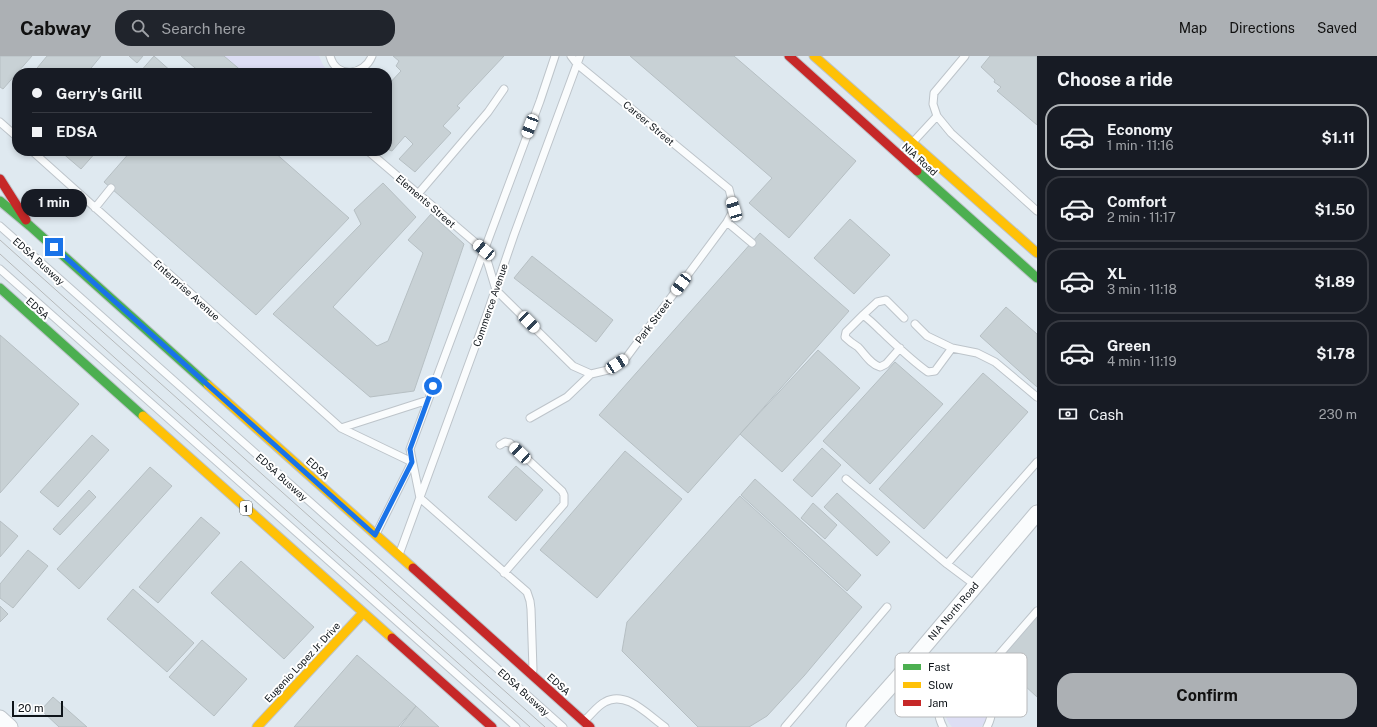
<!DOCTYPE html>
<meta charset="utf-8">
<style>
:root{--surface:#171b24;--page:#20242c;--text:#f1f3f6;--muted:#9ea1a6;--line:#363941;--accent:#acb0b4}
body{margin:0;font-family:"Public Sans",sans-serif;background:var(--page);color:var(--text);height:100vh;display:flex;flex-direction:column;font-size:15px;white-space:nowrap}
*{box-sizing:border-box;margin:0}
p{font-size:13px;color:var(--muted)}
.icon{flex:none;width:22px;height:22px;fill:none;stroke:currentColor;stroke-width:2;stroke-linecap:round;stroke-linejoin:round}
.map{position:relative;flex:1;overflow:hidden}
.details{display:flex;flex-direction:column;background:var(--surface);width:340px}
.details>*{flex:none}
.guide{position:absolute;left:12px;top:12px;width:380px;height:88px;border-radius:16px;box-shadow:0 2px 6px #0003;display:grid;align-content:center;height:88px;padding:0 20px;background:var(--surface)}
.scale{position:absolute;left:12px;bottom:10px;width:51px;box-sizing:border-box;padding-left:4px;border:2px solid #0e1419;border-top:0;font-size:11px;line-height:14px;white-space:nowrap;color:#0e1419;-webkit-text-stroke:3px #fff;paint-order:stroke}
.end{position:absolute;width:18px;height:18px;margin:-9px;border:5px solid #1a73e8;background:#fff;box-shadow:0 0 0 2px #fff}
.from{border-radius:50%}
.bubble{position:absolute;height:28px;border-radius:14px;background:var(--surface);box-shadow:0 2px 6px #0003;font-size:13px;font-weight:700;line-height:28px;text-align:center}
.car{position:absolute;width:12px;height:24px;margin:-12px -6px;border-radius:5px;box-shadow:0 0 3px 1px #0007;background:linear-gradient(#fff 24%,#345 0 40%,#fff 0 76%,#345 0 86%,#fff 0)}
.guide b{display:flex;align-items:center;gap:14px;height:38px;font-size:15px}
.guide b+b{border-top:1px solid var(--line)}
.guide i{width:10px;height:10px;background:var(--text)}
ul{padding:0;list-style:none}
li{display:flex;align-items:center;gap:12px;height:66px;margin:0 8px 6px;padding:0 12px;border:2px solid var(--line);border-radius:16px}
li div{flex:1}
li b{display:block;font-size:15px}
li em{font-style:normal;font-weight:700}
li.active{border-color:var(--accent)}
li>.icon{width:36px;height:36px;stroke-width:1.5}
h2{padding:0 20px;font-size:18px;line-height:48px}
.pay{display:flex;align-items:center;gap:10px;height:44px;padding:0 20px;font-size:15px}
.pay p{margin-inline-start:auto}
.action{display:flex;gap:8px;margin-top:auto;padding:8px 20px}
.action a{flex:1;height:46px;border-radius:16px;background:var(--accent);color:#111;font-size:16px;font-weight:700;line-height:46px;text-align:center}
header{display:flex;align-items:center;gap:24px;box-sizing:border-box;height:56px;padding:0 20px;background:var(--accent);color:#111}
header strong{font-size:19px}
nav{display:flex;gap:22px;margin-inline-start:auto;font-size:14px}
.search{width:280px;height:36px;background:var(--page);display:flex;align-items:center;gap:10px;box-sizing:border-box;padding:0 14px;border-radius:16px;color:var(--muted);font-size:15px}
main{display:flex;flex:1;min-height:0}
.map>svg:first-child{display:block}
.green{fill:#dddef4}
.building{fill:#c8d1d5;stroke:#b6bfc3}
.lines{fill:none;stroke-linecap:round;stroke-linejoin:round}
.lane-casing{stroke:#bdc4ca;stroke-width:9}
.street-casing{stroke:#bdc4ca;stroke-width:17}
.fast-casing{stroke:#bdc4ca;stroke-width:11}
.slow-casing{stroke:#bdc4ca;stroke-width:11}
.jam-casing{stroke:#bdc4ca;stroke-width:11}
.lane{stroke:#fafcfd;stroke-width:7}
.street{stroke:#fafcfd;stroke-width:15}
.fast{stroke:#4caf50;stroke-width:9}
.slow{stroke:#ffc107;stroke-width:9}
.jam{stroke:#c62828;stroke-width:9}
.tram{stroke:#b6b9ba;stroke-width:1}
.route{stroke:#1a73e8;stroke-width:5}
.labels{text-anchor:middle;dominant-baseline:central;stroke-width:4;stroke-linejoin:round;paint-order:stroke}
.shield{fill:#fff;stroke:#565a5e;stroke-width:1}
.shield-label{font-size:9px;font-weight:bold;fill:#0e1419}
.street-label{font-size:10px;fill:#0e1419;stroke:#fff}
.key{fill:#fff;stroke:#b7b8ba;stroke-width:1}
.key-label{font-size:11px;fill:#0e1419}
</style>
<header>
<strong>Cabway</strong>
<div class="search"><svg class="icon" aria-label="search" viewBox="0 0 24 24"><circle cx="10" cy="10" r="6"/><path d="M15 15l6 6"/></svg>Search here</div>
<nav><a>Map</a><a>Directions</a><a>Saved</a></nav>
</header>
<main>
<div class="map">
<svg width="1037" height="671" viewBox="0 0 1037 671">
<rect width="100%" height="100%" fill="#dfe9f0"/>
<path class="green" d="M224,0h95l4,9 7,8h-86z
M969,634c16,5 26,24 12,37h-29c-15,-17 -4,-35 17,-37z"/>
<path class="building" d="M0,0h32l-29,33 -3,-2z
M47,0h54l-14,17h-54z
M129,0h14l-6,7z
M154,0l19,17h-34z
M181,0h43l20,17h-43z
M393,0h111l-47,50 3,2 -17,18 8,7 -36,39 -16,-13 14,-15 -8,-8 -13,15 -5,-2v-63l14,-15 -5,-5 3,-5z
M630,0h104l122,105 -67,77 -40,-35 23,-25z
M990,0h47v69l-40,-34 4,-4 -7,-5 1,-2 -14,-13z
M60,95h37l-16,18z
M112,95h10l-4,5z
M131,95h142l76,67 -93,97 -152,-133z
M383,127l33,34 -83,90 44,39 11,-5 35,-88 -15,-13 23,-26 33,30 -50,147 -44,6 -97,-83 88,-90 -7,-14z
M850,163l40,36 -36,39 -40,-36z
M760,177l89,78 -161,182 -89,-78z
M532,200l81,64 -17,22 -82,-64z
M1006,251l31,27v53l-57,-51z
M0,279l79,69 -79,89z
M818,294l42,38 -78,84 -42,-38z
M895,306l48,42 -73,80 -47,-43z
M983,317l45,39 -104,117 -45,-40z
M92,379l17,15 -51,57 -18,-15z
M822,392l19,17 -29,32 -19,-17z
M625,395l57,48 -85,99 -57,-48z
M516,410l27,24 -27,31 -28,-24z
M150,411l22,19 -93,103 -22,-20z
M755,423l106,96 -14,16 -106,-96z
M89,434l7,7 -36,38 -7,-6z
M837,437l53,49 -13,14 -53,-49z
M740,440l122,111 -58,69 -37,40 -18,11h-51l-76,-76 5,-29z
M813,447l24,22 -12,14 -24,-21z
M201,461l19,16 -62,70 -19,-16z
M0,465l18,15 -18,21z
M28,494l20,16 -35,42 -13,-10v-14z
M241,505l73,66 -30,32 -73,-66z
M133,533l61,54 -27,29 -60,-53z
M0,550l8,8 -8,8z
M1037,559v82l-41,-38z
M202,584l45,39 -33,37 -45,-39z
M357,599l59,51 -18,21h-104z
M53,641l34,30h-28l-18,-17z
M416,650l23,21h-39z"/>
<g class="lines">
<g class="lane-casing">
<path id="lane" d="M330,0c6,23 34,20 42,0
M965,0l-31,37 -1,11 4,12 14,17 86,78
M0,66l17,15
M913,86l24,-26
M32,95l309,277 71,34
M368,95l116,99 12,40 77,76 18,8 17,-4 18,-12 101,-136 7,-13 -5,-20 -152,-125 -6,-8
M418,138l70,-82 16,-23
M95,152l16,-20
M727,166l25,21
M0,170l563,501
M0,213l516,458
M863,259l14,-13 9,-2 18,18
M915,268l12,12 25,12 25,5 18,9 42,35
M900,292l-14,16 -6,3c-10,-3 -15,-13 -22,-20 -5,-3 -9,-6 -13,-10l1,-5 17,-17c7,5 12,10 18,16 15,14 30,29 47,41l7,-1 17,-23
M530,362l37,-21 24,-23
M341,372l87,-28
M500,389l5,-3 5,1 52,48 2,4v9l-60,69
M846,423l101,85 28,21
M377,476l35,-70
M400,496l87,-238 27,-79 66,-179
M947,508l90,-102
M533,614l-2,-61 -1,-8 -3,-9 -107,-94 -10,-49 130,-348 15,-45
M895,625l19,17 24,13
M974,630l10,-14 53,-61
M586,663c6,-5 11,-13 19,-17 21,-12 43,13 60,25
M785,671l102,-120
M943,671c-10,-19 -2,-43 22,-43 24,0 32,24 22,43"/>
</g>
<g class="street-casing">
<path id="street" d="M0,662l10,9
M854,671l41,-46 142,-168"/>
</g>
<g class="fast-casing">
<path id="fast" d="M917,115l120,107
M0,145l30,25 178,159
M0,232l143,128"/>
</g>
<g class="slow-casing">
<path id="slow" d="M814,0l223,197
M208,329l205,183
M143,360l249,222
M257,671l106,-114"/>
</g>
<g class="jam-casing">
<path id="jam" d="M789,0l128,115
M0,123l26,41
M413,512l177,159
M392,582l100,89"/>
</g>
<use href="#lane" class="lane"/>
<use href="#street" class="street"/>
<use href="#fast" class="fast"/>
<use href="#slow" class="slow"/>
<use href="#jam" class="jam"/>
<path class="tram" d="M0,184l545,487
M0,198l115,104 415,369"/>
</g>
<g class="lines">
<path class="route" d="M54,191l321,288 37,-73 -2,-13 23,-63"/>
</g>
<g class="labels">
<rect class="shield" x="240" y="445" width="12" height="14" rx="3"/>
<g class="shield-label">
<text x="246" y="452">1</text>
</g>
<g class="street-label">
<text transform="translate(649 67) rotate(40)">Career Street</text>
<text transform="translate(920 103) rotate(42)">NIA Road</text>
<text transform="translate(426 145) rotate(41)">Elements Street</text>
<text transform="translate(39 205) rotate(42)">EDSA Busway</text>
<text transform="translate(187 234) rotate(42)">Enterprise Avenue</text>
<text transform="translate(490 249) rotate(-71)">Commerce Avenue</text>
<text transform="translate(38 252) rotate(42)">EDSA</text>
<text transform="translate(653 265) rotate(-53)">Park Street</text>
<text transform="translate(318 412) rotate(42)">EDSA</text>
<text transform="translate(282 421) rotate(42)">EDSA Busway</text>
<text transform="translate(953 555) rotate(-50)">NIA North Road</text>
<text transform="translate(302 606) rotate(-47)">Eugenio Lopez Jr. Drive</text>
<text transform="translate(559 628) rotate(42)">EDSA</text>
<text transform="translate(524 636) rotate(42)">EDSA Busway</text>
</g>
</g>
<rect x="895" y="597" width="132" height="64" rx="6" class="key"/>
<rect x="903" y="608" width="18" height="6" fill="#4caf50"/>
<rect x="903" y="626" width="18" height="6" fill="#ffc107"/>
<rect x="903" y="644" width="18" height="6" fill="#c62828"/>
<g class="key-label">
<text x="928" y="615">Fast</text>
<text x="928" y="633">Slow</text>
<text x="928" y="651">Jam</text>
</g>
</svg>
<div class="scale">20 m</div>
<i class="end from" style="left:433px;top:330px"></i>
<i class="end" style="left:54px;top:191px"></i>
<div class="bubble" style="left:21px;top:133px;width:66px">1 min</div>
<i class="car" style="left:530px;top:70px;rotate:201deg"></i>
<i class="car" style="left:734px;top:153px;rotate:343deg"></i>
<i class="car" style="left:484px;top:194px;rotate:310deg"></i>
<i class="car" style="left:681px;top:228px;rotate:217deg"></i>
<i class="car" style="left:529px;top:266px;rotate:135deg"></i>
<i class="car" style="left:617px;top:308px;rotate:57deg"></i>
<i class="car" style="left:520px;top:397px;rotate:313deg"></i>
<div class="guide">
<b><i class="from"></i>Gerry's Grill</b>
<b><i></i>EDSA</b>
</div>
</div>
<section class="details">
<h2>Choose a ride</h2>
<ul>
<li class="active"><svg class="icon" aria-label="car" viewBox="0 0 24 24"><path d="M5 17H2v-5l4-1 3-4h7l3 4 3 1v5h-3M9 17h6M6 11h13"/><circle cx="7" cy="17" r="2"/><circle cx="17" cy="17" r="2"/></svg><div><b>Economy</b><p>1 min · 11:16</p></div><em>$1.11</em></li>
<li><svg class="icon" aria-label="car" viewBox="0 0 24 24"><path d="M5 17H2v-5l4-1 3-4h7l3 4 3 1v5h-3M9 17h6M6 11h13"/><circle cx="7" cy="17" r="2"/><circle cx="17" cy="17" r="2"/></svg><div><b>Comfort</b><p>2 min · 11:17</p></div><em>$1.50</em></li>
<li><svg class="icon" aria-label="car" viewBox="0 0 24 24"><path d="M5 17H2v-5l4-1 3-4h7l3 4 3 1v5h-3M9 17h6M6 11h13"/><circle cx="7" cy="17" r="2"/><circle cx="17" cy="17" r="2"/></svg><div><b>XL</b><p>3 min · 11:18</p></div><em>$1.89</em></li>
<li><svg class="icon" aria-label="car" viewBox="0 0 24 24"><path d="M5 17H2v-5l4-1 3-4h7l3 4 3 1v5h-3M9 17h6M6 11h13"/><circle cx="7" cy="17" r="2"/><circle cx="17" cy="17" r="2"/></svg><div><b>Green</b><p>4 min · 11:19</p></div><em>$1.78</em></li>
</ul>
<div class="pay"><svg class="icon" aria-label="cash" viewBox="0 0 24 24"><path d="M3 7h18v10H3z"/><circle cx="12" cy="12" r="2"/></svg>Cash<p>230 m</p></div>
<div class="action"><a>Confirm</a></div>
</section>
</main>
